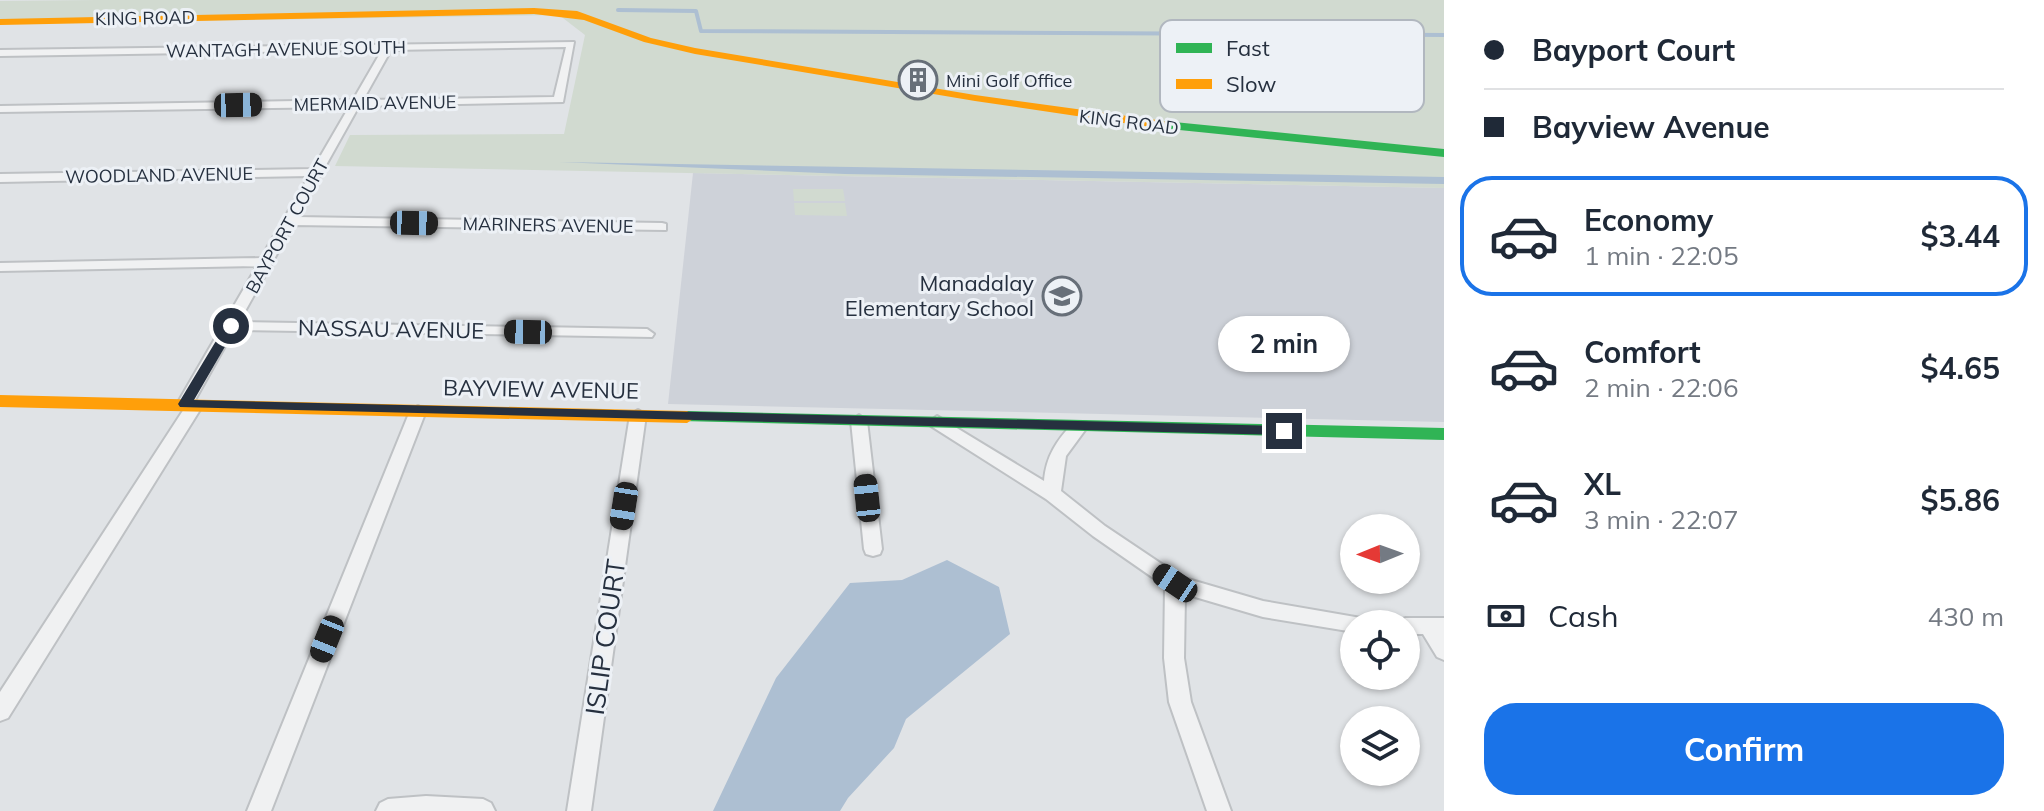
<!DOCTYPE html>
<meta charset="utf-8">
<style>
:root{--surface:#fff;--page:#f6f6f7;--text:#1f2937;--muted:#747a83;--line:#e0e1e3;--accent:#1a73e8}
body{margin:0;font-family:Mulish,sans-serif;background:var(--page);color:var(--text);height:100vh;display:flex;flex-direction:column;font-size:30px;white-space:nowrap}
*{box-sizing:border-box;margin:0}
p{font-size:26px;color:var(--muted)}
.icon{flex:none;width:44px;height:44px;fill:none;stroke:currentColor;stroke-width:2;stroke-linecap:round;stroke-linejoin:round}
.map{position:relative;flex:1;overflow:hidden}
.panel{display:flex;flex-direction:column;background:var(--surface);width:600px}
.panel>*{flex:none}
.top-card{display:grid;align-content:center;height:176px;padding:0 40px;background:var(--surface)}
.needle{width:52px;rotate:269deg}
.fabs{position:absolute;left:1340px;top:514px;display:grid;gap:16px}
.fabs a{display:grid;place-items:center;width:80px;height:80px;border-radius:50%;background:var(--surface);box-shadow:0 2px 6px #0004;font-size:40px}
.end{position:absolute;width:36px;height:36px;margin:-18px;border:10px solid #26303f;background:#fff;box-shadow:0 0 0 4px #fff}
.from{border-radius:50%}
.bubble{position:absolute;height:56px;border-radius:28px;background:var(--surface);box-shadow:0 2px 6px #0004;font-size:26px;font-weight:700;line-height:56px;text-align:center}
.car{position:absolute;width:24px;height:48px;margin:-24px -12px;border-radius:10px;box-shadow:0 0 6px 2px #0007;background:linear-gradient(#222 24%,#8ab4d8 0 40%,#222 0 76%,#8ab4d8 0 86%,#222 0)}
.top-card b{display:flex;align-items:center;gap:28px;height:76px;font-size:30px}
.top-card b+b{border-top:2px solid var(--line)}
.top-card i{width:20px;height:20px;background:var(--text)}
ul{padding:0;list-style:none}
li{display:flex;align-items:center;gap:24px;height:120px;margin:0 16px 12px;padding:0 24px;border:4px solid transparent;border-radius:32px}
li div{flex:1}
li b{display:block;font-size:30px}
li em{font-style:normal;font-weight:700}
li.selected{border-color:var(--accent)}
li>.icon{width:72px;height:72px;stroke-width:1.5}
.pay{display:flex;align-items:center;gap:20px;height:88px;padding:0 40px;font-size:30px}
.pay p{margin-inline-start:auto}
.action{display:flex;gap:16px;margin-top:auto;padding:16px 40px}
.action a{flex:1;height:92px;border-radius:32px;background:var(--accent);color:#fff;font-size:32px;font-weight:700;line-height:92px;text-align:center}
main{display:flex;flex:1;min-height:0}
.map>svg:first-child{display:block}
.built{fill:#ced2d9}
.green{fill:#d1dad0}
.water{fill:#adbfd2}
.lines{fill:none;stroke-linecap:round;stroke-linejoin:round}
.stream{stroke:#adbfd2;stroke-width:4}
.street-casing{stroke:#bec1c4;stroke-width:4}
.street{fill:#f0f1f2;fill-rule:evenodd}
.fast{fill:#30b455;fill-rule:evenodd}
.slow{fill:#ff9f0a;fill-rule:evenodd}
.route{fill:#26303f}
.labels{text-anchor:middle;dominant-baseline:central;stroke-width:6;stroke-linejoin:round;paint-order:stroke}
.far-street-label{font-size:18px;fill:#26303f;stroke:#edf1f6}
.far-poi-label{font-size:18px;fill:#26303f;stroke:#edf1f6;text-anchor:start}
.poi-label{font-size:22px;fill:#26303f;stroke:#edf1f6;text-anchor:end}
.street-label{font-size:22px;fill:#26303f;stroke:#edf1f6}
.near-street-label{font-size:26px;fill:#26303f;stroke:#edf1f6}
.key{fill:#edf1f6;stroke:#b1b7bf;stroke-width:2}
.key-label{font-size:22px;fill:#26303f}
</style>
<main>
<div class="map">
<svg width="1444" height="811" viewBox="0 0 1444 811">
<rect width="100%" height="100%" fill="#e0e3e6"/>
<path class="built" d="M693,173l751,15v234l-776,-18z"/>
<path class="green" d="M97,0h1347v188l-1109,-22 15,-31 214,-1 21,-99 -26,-20 -559,9v-23z
M793,189h50l2,12h-51z
M794,203h51l2,13 -52,-1z"/>
<path class="water" d="M559,162l777,13 108,2v7l-599,-10z
M947,560l52,27 11,47 -104,85 -12,29 -46,50 -8,13h-127l63,-133 74,-95 52,-3z"/>
<g class="lines">
<path class="stream" d="M618,10l78,1 5,20 743,4"/>
<g class="street-casing">
<path id="street" d="M574,42l-11,60 -204,4 -62,111 365,6 4,1v6l-373,-5 -54,97 408,7 7,5 -2,3 -418,-7 -39,70 8,5 -195,313 -8,3v-29l184,-283 -7,-5 80,-138 -257,5v-8l261,-5 48,-82 -309,6v-8l313,-5 36,-62 -349,5v-6l353,-6 29,-50 -382,6v-6zM566,47l-12,50 -191,3 28,-50z
M418,406l8,5 -155,400h-24l163,-400z
M638,410l8,5 -55,396h-24l63,-396z
M859,415l8,6 15,128 -2,5 -7,2 -7,-2 -2,-5 -13,-128z
M937,416l107,65c2,-25 13,-41 30,-59h12l2,4 -22,30 -5,35 44,35 76,51 82,24 98,17 3,6h-10v8l-91,-15 -78,-23 -1,64 7,44 40,109h-24l-38,-109 -5,-44 1,-72 -72,-50 -47,-37 -115,-73 -2,-4z
M1406,618h38v42l-7,-3 -14,-23h-17v-10h-9l2,-4z
M426,796l57,3 8,4 4,8h-119l4,-8 8,-4z"/>
</g>
<use href="#street" class="street"/>
<path class="fast" d="M1164,121l280,28v8l-284,-29v-6z
M687,411l757,17v12l-763,-19 -3,-4 3,-4z"/>
<path class="slow" d="M534,8l43,3 74,27 44,10 280,47 189,26 6,4 -6,4 -189,-28 -280,-47 -51,-12 -60,-22 -50,-6 -534,11v-6z
M0,395l687,16 9,6 -9,6 -687,-16z"/>
</g>
<path class="route" d="M231,322l6,4 -43,74 1090,26 6,5 -6,4 -1104,-28 -2,-3 47,-78z"/>
<defs>
<g id="building-ring" transform="scale(2)"><circle r="9.5" fill="#edf1f6" stroke="#676f79" stroke-width="1.5"/><path d="M-4-6H4V6H1V3H-1V6H-4ZM-2.5-4.3h1.7v1.8h-1.7ZM.8-4.3h1.7v1.8H.8ZM-2.5-1h1.7V.8h-1.7ZM.8-1h1.7V.8H.8Z" fill="#676f79"/></g>
<g id="school-ring" transform="scale(2)"><circle r="9.5" fill="#edf1f6" stroke="#676f79" stroke-width="1.5"/><path d="M0-5L7-2L0 1L-7-2ZM-4 1L0 2.5L4 1V4Q0 6-4 4Z" fill="#676f79"/></g>
</defs>
<g fill-rule="evenodd">
<use href="#building-ring" x="918" y="80"/>
<use href="#school-ring" x="1062" y="296"/>
</g>
<g class="labels">
<g class="far-street-label">
<text transform="translate(145 18) rotate(-1)">KING ROAD</text>
<text transform="translate(286 49) rotate(-1)">WANTAGH AVENUE SOUTH</text>
<text transform="translate(375 103) rotate(-1)">MERMAID AVENUE</text>
<text transform="translate(1129 122) rotate(7)">KING ROAD</text>
<text transform="translate(159 175) rotate(-1)">WOODLAND AVENUE</text>
<text transform="translate(548 225) rotate(1)">MARINERS AVENUE</text>
<text transform="translate(287 226) rotate(-61)">BAYPORT COURT</text>
</g>
<g class="far-poi-label">
<text x="946" y="80">Mini Golf Office</text>
</g>
<g class="poi-label">
<text x="1034" y="283">Manadalay<tspan x="1034" dy="25">Elementary School</tspan></text>
</g>
<g class="street-label">
<text transform="translate(391 329) rotate(1)">NASSAU AVENUE</text>
<text transform="translate(541 389) rotate(1)">BAYVIEW AVENUE</text>
</g>
<g class="near-street-label">
<text transform="translate(605 637) rotate(-82)">ISLIP COURT</text>
</g>
</g>
<rect x="1160" y="20" width="264" height="92" rx="12" class="key"/>
<rect x="1176" y="43" width="36" height="10" fill="#30b455"/>
<rect x="1176" y="79" width="36" height="10" fill="#ff9f0a"/>
<g class="key-label">
<text x="1226" y="56">Fast</text>
<text x="1226" y="92">Slow</text>
</g>
</svg>
<div class="fabs">
<a><svg class="needle" viewBox="-14 -14 28 28"><path d="M0-13l5 13h-10z" fill="#e53935"/><path d="M0 13l5-13h-10z" fill="#747a83"/></svg></a>
<a><svg class="icon" aria-label="locate" viewBox="0 0 24 24"><circle cx="12" cy="12" r="6"/><path d="M12 2v4M12 18v4M2 12h4M18 12h4"/></svg></a>
<a><svg class="icon" aria-label="layers" viewBox="0 0 24 24"><path d="M12 4l9 5-9 5-9-5zM3 14l9 5 9-5"/></svg></a>
</div>
<i class="end from" style="left:231px;top:326px"></i>
<i class="end" style="left:1284px;top:431px"></i>
<div class="bubble" style="left:1218px;top:316px;width:132px">2 min</div>
<i class="car" style="left:238px;top:105px;rotate:89deg"></i>
<i class="car" style="left:414px;top:223px;rotate:91deg"></i>
<i class="car" style="left:528px;top:332px;rotate:271deg"></i>
<i class="car" style="left:867px;top:498px;rotate:354deg"></i>
<i class="car" style="left:624px;top:506px;rotate:189deg"></i>
<i class="car" style="left:1175px;top:583px;rotate:304deg"></i>
<i class="car" style="left:327px;top:639px;rotate:202deg"></i>
</div>
<section class="panel">
<div class="top-card">
<b><i class="from"></i>Bayport Court</b>
<b><i></i>Bayview Avenue</b>
</div>
<ul>
<li class="selected"><svg class="icon" aria-label="car" viewBox="0 0 24 24"><path d="M5 17H2v-5l4-1 3-4h7l3 4 3 1v5h-3M9 17h6M6 11h13"/><circle cx="7" cy="17" r="2"/><circle cx="17" cy="17" r="2"/></svg><div><b>Economy</b><p>1 min · 22:05</p></div><em>$3.44</em></li>
<li><svg class="icon" aria-label="car" viewBox="0 0 24 24"><path d="M5 17H2v-5l4-1 3-4h7l3 4 3 1v5h-3M9 17h6M6 11h13"/><circle cx="7" cy="17" r="2"/><circle cx="17" cy="17" r="2"/></svg><div><b>Comfort</b><p>2 min · 22:06</p></div><em>$4.65</em></li>
<li><svg class="icon" aria-label="car" viewBox="0 0 24 24"><path d="M5 17H2v-5l4-1 3-4h7l3 4 3 1v5h-3M9 17h6M6 11h13"/><circle cx="7" cy="17" r="2"/><circle cx="17" cy="17" r="2"/></svg><div><b>XL</b><p>3 min · 22:07</p></div><em>$5.86</em></li>
</ul>
<div class="pay"><svg class="icon" aria-label="cash" viewBox="0 0 24 24"><path d="M3 7h18v10H3z"/><circle cx="12" cy="12" r="2"/></svg>Cash<p>430 m</p></div>
<div class="action"><a>Confirm</a></div>
</section>
</main>
